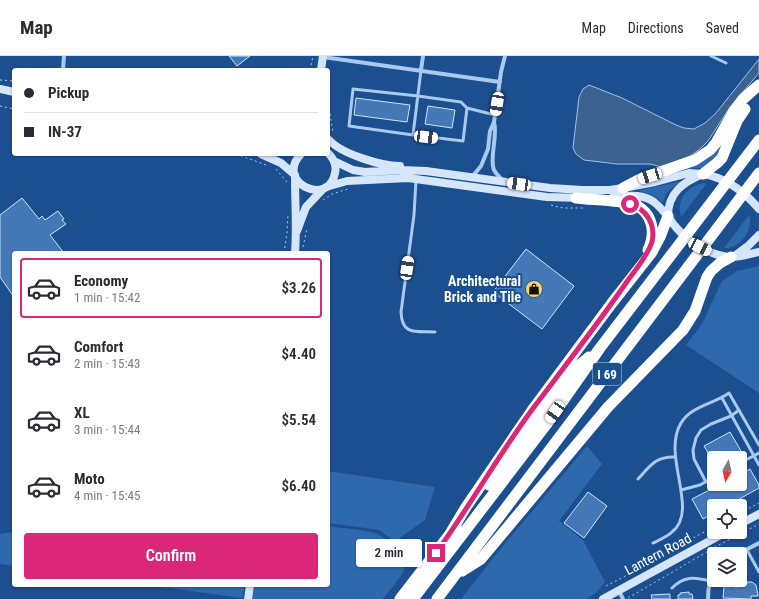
<!DOCTYPE html>
<meta charset="utf-8">
<style>
:root{--surface:#fff;--page:#f2f2f3;--text:#2b2b33;--muted:#7c7c81;--line:#e1e1e2;--accent:#db2777}
body{margin:0;font-family:"Roboto Condensed",sans-serif;background:var(--page);color:var(--text);height:100vh;display:flex;flex-direction:column;font-size:15px;white-space:nowrap}
*{box-sizing:border-box;margin:0}
p{font-size:13px;color:var(--muted)}
.icon{flex:none;width:22px;height:22px;fill:none;stroke:currentColor;stroke-width:2;stroke-linecap:round;stroke-linejoin:round}
.map{position:relative;flex:1;overflow:hidden}
.drawer{position:absolute;left:12px;top:195px;width:318px;height:336px;display:flex;flex-direction:column;background:var(--surface);border-radius:4px;box-shadow:0 1px 3px #0004}
.drawer>*{flex:none}
.banner{position:absolute;left:12px;top:12px;width:318px;height:88px;border-radius:4px;box-shadow:0 1px 3px #0004;display:grid;align-content:center;height:88px;padding:0 12px;background:var(--surface)}
.needle{width:26px;rotate:188deg}
.tools{position:absolute;left:707px;top:395px;display:grid;gap:8px}
.tools a{display:grid;place-items:center;width:40px;height:40px;border-radius:4px;background:var(--surface);box-shadow:0 1px 3px #0004;font-size:20px}
.end{position:absolute;width:18px;height:18px;margin:-9px;border:5px solid #db2777;background:#fff;box-shadow:0 0 0 2px #fff}
.from{border-radius:50%}
.bubble{position:absolute;height:28px;border-radius:4px;background:var(--surface);box-shadow:0 1px 3px #0004;font-size:13px;font-weight:600;line-height:28px;text-align:center}
.car{position:absolute;width:12px;height:24px;margin:-12px -6px;border-radius:5px;box-shadow:0 0 3px 1px #0007;background:linear-gradient(#fff 24%,#345 0 40%,#fff 0 76%,#345 0 86%,#fff 0)}
.banner b{display:flex;align-items:center;gap:14px;height:38px;font-size:15px}
.banner b+b{border-top:1px solid var(--line)}
.banner i{width:10px;height:10px;background:var(--text)}
ul{padding:7px 0 0;list-style:none}
li{display:flex;align-items:center;gap:12px;height:60px;margin:0 8px 6px;padding:0 4px;border:2px solid transparent;border-radius:4px}
li div{flex:1}
li b{display:block;font-size:15px}
li em{font-style:normal;font-weight:600}
li.selected{border-color:var(--accent)}
li>.icon{width:36px;height:36px;stroke-width:1.5}
.button{display:flex;gap:8px;margin-top:auto;padding:8px 12px}
.button a{flex:1;height:46px;border-radius:4px;background:var(--accent);color:#fff;font-size:16px;font-weight:600;line-height:46px;text-align:center}
header{display:flex;align-items:center;gap:24px;box-sizing:border-box;height:56px;padding:0 20px;background:var(--surface);border-bottom:1px solid var(--line)}
header strong{font-size:19px}
nav{display:flex;gap:22px;margin-inline-start:auto;font-size:14px}
.map>svg:first-child{display:block}
.green{fill:#2e69ad}
.water{fill:#3c6290;stroke:#9cc4f0}
.building{fill:#4478b7;stroke:#cfe3fa}
.lines{fill:none;stroke-linecap:round;stroke-linejoin:round}
.path{stroke:#a9c9ee;stroke-width:1;stroke-dasharray:2 3;stroke-linecap:butt}
.lane{stroke:#a9c9ee;stroke-width:3}
.street{stroke:#a9c9ee;stroke-width:4}
.secondary{stroke:#d6e6fa;stroke-width:8}
.highway{stroke:#fff;stroke-width:11}
.route{stroke:#db2777;stroke-width:5}
.labels{text-anchor:middle;dominant-baseline:central;stroke-width:4;stroke-linejoin:round;paint-order:stroke}
.shield{fill:#1b4f8f;stroke:#bbcadd;stroke-width:1}
.shield-label{font-size:13px;font-weight:bold;fill:#fff}
.poi-label{font-size:14px;font-weight:bold;fill:#fff;stroke:#1b4f8f;text-anchor:end}
.street-label{font-size:14px;fill:#fff;stroke:#1b4f8f}
</style>
<header>
<strong>Map</strong>
<nav><a>Map</a><a>Directions</a><a>Saved</a></nav>
</header>
<div class="map">
<svg width="759" height="543" viewBox="0 0 759 543">
<rect width="100%" height="100%" fill="#1b4f8f"/>
<path class="green" d="M732,63l-16,39 -14,10 -17,1 11,-5z
M682,125v1c-10,5 -17,10 -19,21 -8,-7 -16,-12 -27,-12z
M703,127h4l-26,34c-5,-18 6,-30 22,-34z
M749,159c5,15 -9,34 -25,33z
M759,210v127l-73,-48 16,-21 20,-43 15,-10z
M587,390l15,18 -43,57 24,19 22,42 -9,11 -10,6h-125l32,-41z
M328,415l107,16 -10,33 -31,22 -14,-12 -52,-7z
M328,470c11,2 41,4 49,8 12,6 30,20 27,35 -2,9 -16,22 -21,30h-131l2,-14h74z
M14,476v34l-14,-2v-30z
M148,529h97l-3,13z"/>
<path class="water" d="M759,3v14l-29,34 -22,34 -8,8 -10,7 -28,11 -12,-3h-33l-33,-4 -8,-6 -3,-6 6,-51 4,-8 6,-4 33,13 54,27 8,3 10,1 11,-6 11,-10z"/>
<path class="building" d="M229,0h21l-13,10z
M356,42l54,7 -3,17 -53,-7z
M428,50l27,4 -3,18 -27,-4z
M22,142l17,21 3,-3 3,4 13,-9 6,8 -2,1 4,4 -16,11 14,18h-50v44l-14,-20v-62z
M526,193l48,37 -32,43 -49,-37z
M730,376l11,19 -13,7h-17l-7,-12z
M750,413l9,16v3l-32,18h-13v7l-11,6 -11,-20 29,-15h19v-9z
M588,436l19,14 -23,32 -20,-15z
M747,526h5l4,3 2,11h-7v3l-28,-1 1,-11 4,-4h5v2l2,-1v3l10,-1v-2h2z
M689,536v2h3l1,5h-15v-4h2v-2z
M670,538v5h-18l-1,-4z"/>
<g class="lines">
<path class="path" d="M310,14l3,-14
M0,24l14,1
M328,30v-10
M328,43l5,34
M0,50l14,3
M236,98l30,11
M276,113l11,13
M323,144l9,-6 16,-5
M551,149l12,3h22
M303,191l4,-19
M284,197l3,-20 1,-18
M740,457l19,-10
M606,530l29,-15 8,-6 12,-6 13,-8 46,-24
M628,542l89,-52 42,-22"/>
<path class="lane" d="M711,0l15,7
M421,14l-8,65 -64,-9 4,-37 65,7 43,6 6,6 28,7
M413,79l50,6 4,-33
M416,124l-2,35 -13,97c1,24 15,19 34,20
M722,342l37,67
M740,407l19,-10
M638,423c12,-13 18,-23 37,-22
M706,426l-12,-23 -1,-9 3,-12 5,-8 10,-6 20,-8 8,-6
M681,434l19,-5 14,-8
M653,487c6,-3 14,-6 19,-11 28,-22 -11,-76 9,-109 10,-17 33,-19 48,-30l30,52
M747,494l12,22
M672,532c12,-12 22,-11 38,-7"/>
<path class="street" d="M323,1l177,25
M63,14l1,-14
M421,14l2,-14
M494,66c4,15 -5,36 0,48 2,4 6,7 8,10
M472,121l9,-11 7,-17 2,-18 4,-9 7,-50 4,-16
M738,498l21,-11
M619,535l4,8
M708,543c0,-10 1,-19 6,-27"/>
<path class="secondary" d="M321,14l2,-14
M0,33l14,3
M328,83c13,15 53,27 72,27
M261,98l20,9 14,12
M301,98c-27,28 28,54 34,19 2,-8 -1,-14 -7,-20
M334,105l19,9 12,2 37,-2 24,1 124,17 32,2h28l13,-2 32,-6 34,-9 13,1
M326,131l21,-6 61,-3 139,19 35,1
M613,141c14,-1 29,-4 41,5 5,4 9,9 14,14
M759,153c-15,-18 -32,-31 -56,-35 -20,8 -35,19 -35,42 11,20 37,38 60,41 10,1 21,-3 31,-5
M297,175l9,-24 17,-18
M295,197c2,-25 0,-51 0,-76
M736,199l12,-9 11,-11
M740,468l19,-10
M248,543l2,-14
M603,543l123,-67"/>
<path class="highway" d="M703,118l14,-11 5,-5 15,-37 8,-12
M623,132l17,-9 55,-19 15,-10 6,-7 18,-32 9,-12 16,-14
M576,142c16,2 45,2 59,7 18,8 21,28 13,45
M489,429l88,-118 12,-10
M451,476l15,-25 67,-98 79,-106 40,-51 8,-15 8,-21
M462,515l19,-12 127,-152 75,-77 12,-19 12,-34 4,-6 9,-8 11,-6
M400,543l56,-73
M413,543l133,-174 54,-77 159,-208
M437,543l322,-426"/>
</g>
<g class="lines">
<path class="route" d="M436,497c34,-47 63,-99 98,-146 31,-41 63,-82 92,-124 9,-13 21,-26 26,-41 4,-18 -6,-33 -22,-38"/>
</g>
<defs>
<g id="shop-disc" transform="scale(0.9)"><circle r="9.5" fill="#ffd166" stroke="#1b4f8f"/><path d="M-5-2.5h2.3a2.7 3.5 0 0 1 5.4 0H5L5.5 6h-11ZM-1.5-2.5h3a1.5 2.3 0 0 0-3 0Z" fill="#111"/></g>
</defs>
<g fill-rule="evenodd">
<use href="#shop-disc" x="534" y="233"/>
</g>
<g class="labels">
<rect class="shield" x="593" y="307" width="28" height="22" rx="3"/>
<g class="shield-label">
<text x="607" y="318">I 69</text>
</g>
<g class="poi-label">
<text x="521" y="225">Architectural<tspan x="521" dy="16">Brick and Tile</tspan></text>
</g>
<g class="street-label">
<text transform="translate(658 498) rotate(-28)">Lantern Road</text>
</g>
</g>
</svg>
<div class="tools">
<a><svg class="needle" viewBox="-14 -14 28 28"><path d="M0-13l5 13h-10z" fill="#e53935"/><path d="M0 13l5-13h-10z" fill="#7c7c81"/></svg></a>
<a><svg class="icon" aria-label="locate" viewBox="0 0 24 24"><circle cx="12" cy="12" r="6"/><path d="M12 2v4M12 18v4M2 12h4M18 12h4"/></svg></a>
<a><svg class="icon" aria-label="layers" viewBox="0 0 24 24"><path d="M12 4l9 5-9 5-9-5zM3 14l9 5 9-5"/></svg></a>
</div>
<i class="end from" style="left:630px;top:148px"></i>
<i class="end" style="left:436px;top:497px"></i>
<div class="bubble" style="left:356px;top:483px;width:66px">2 min</div>
<i class="car" style="left:497px;top:48px;rotate:189deg"></i>
<i class="car" style="left:426px;top:81px;rotate:97deg"></i>
<i class="car" style="left:650px;top:120px;rotate:253deg"></i>
<i class="car" style="left:519px;top:128px;rotate:278deg"></i>
<i class="car" style="left:700px;top:191px;rotate:117deg"></i>
<i class="car" style="left:407px;top:212px;rotate:8deg"></i>
<i class="car" style="left:555px;top:356px;rotate:215deg"></i>
<div class="banner">
<b><i class="from"></i>Pickup</b>
<b><i></i>IN-37</b>
</div>
<section class="drawer">
<ul>
<li class="selected"><svg class="icon" aria-label="car" viewBox="0 0 24 24"><path d="M5 17H2v-5l4-1 3-4h7l3 4 3 1v5h-3M9 17h6M6 11h13"/><circle cx="7" cy="17" r="2"/><circle cx="17" cy="17" r="2"/></svg><div><b>Economy</b><p>1 min · 15:42</p></div><em>$3.26</em></li>
<li><svg class="icon" aria-label="car" viewBox="0 0 24 24"><path d="M5 17H2v-5l4-1 3-4h7l3 4 3 1v5h-3M9 17h6M6 11h13"/><circle cx="7" cy="17" r="2"/><circle cx="17" cy="17" r="2"/></svg><div><b>Comfort</b><p>2 min · 15:43</p></div><em>$4.40</em></li>
<li><svg class="icon" aria-label="car" viewBox="0 0 24 24"><path d="M5 17H2v-5l4-1 3-4h7l3 4 3 1v5h-3M9 17h6M6 11h13"/><circle cx="7" cy="17" r="2"/><circle cx="17" cy="17" r="2"/></svg><div><b>XL</b><p>3 min · 15:44</p></div><em>$5.54</em></li>
<li><svg class="icon" aria-label="car" viewBox="0 0 24 24"><path d="M5 17H2v-5l4-1 3-4h7l3 4 3 1v5h-3M9 17h6M6 11h13"/><circle cx="7" cy="17" r="2"/><circle cx="17" cy="17" r="2"/></svg><div><b>Moto</b><p>4 min · 15:45</p></div><em>$6.40</em></li>
</ul>
<div class="button"><a>Confirm</a></div>
</section>
</div>
